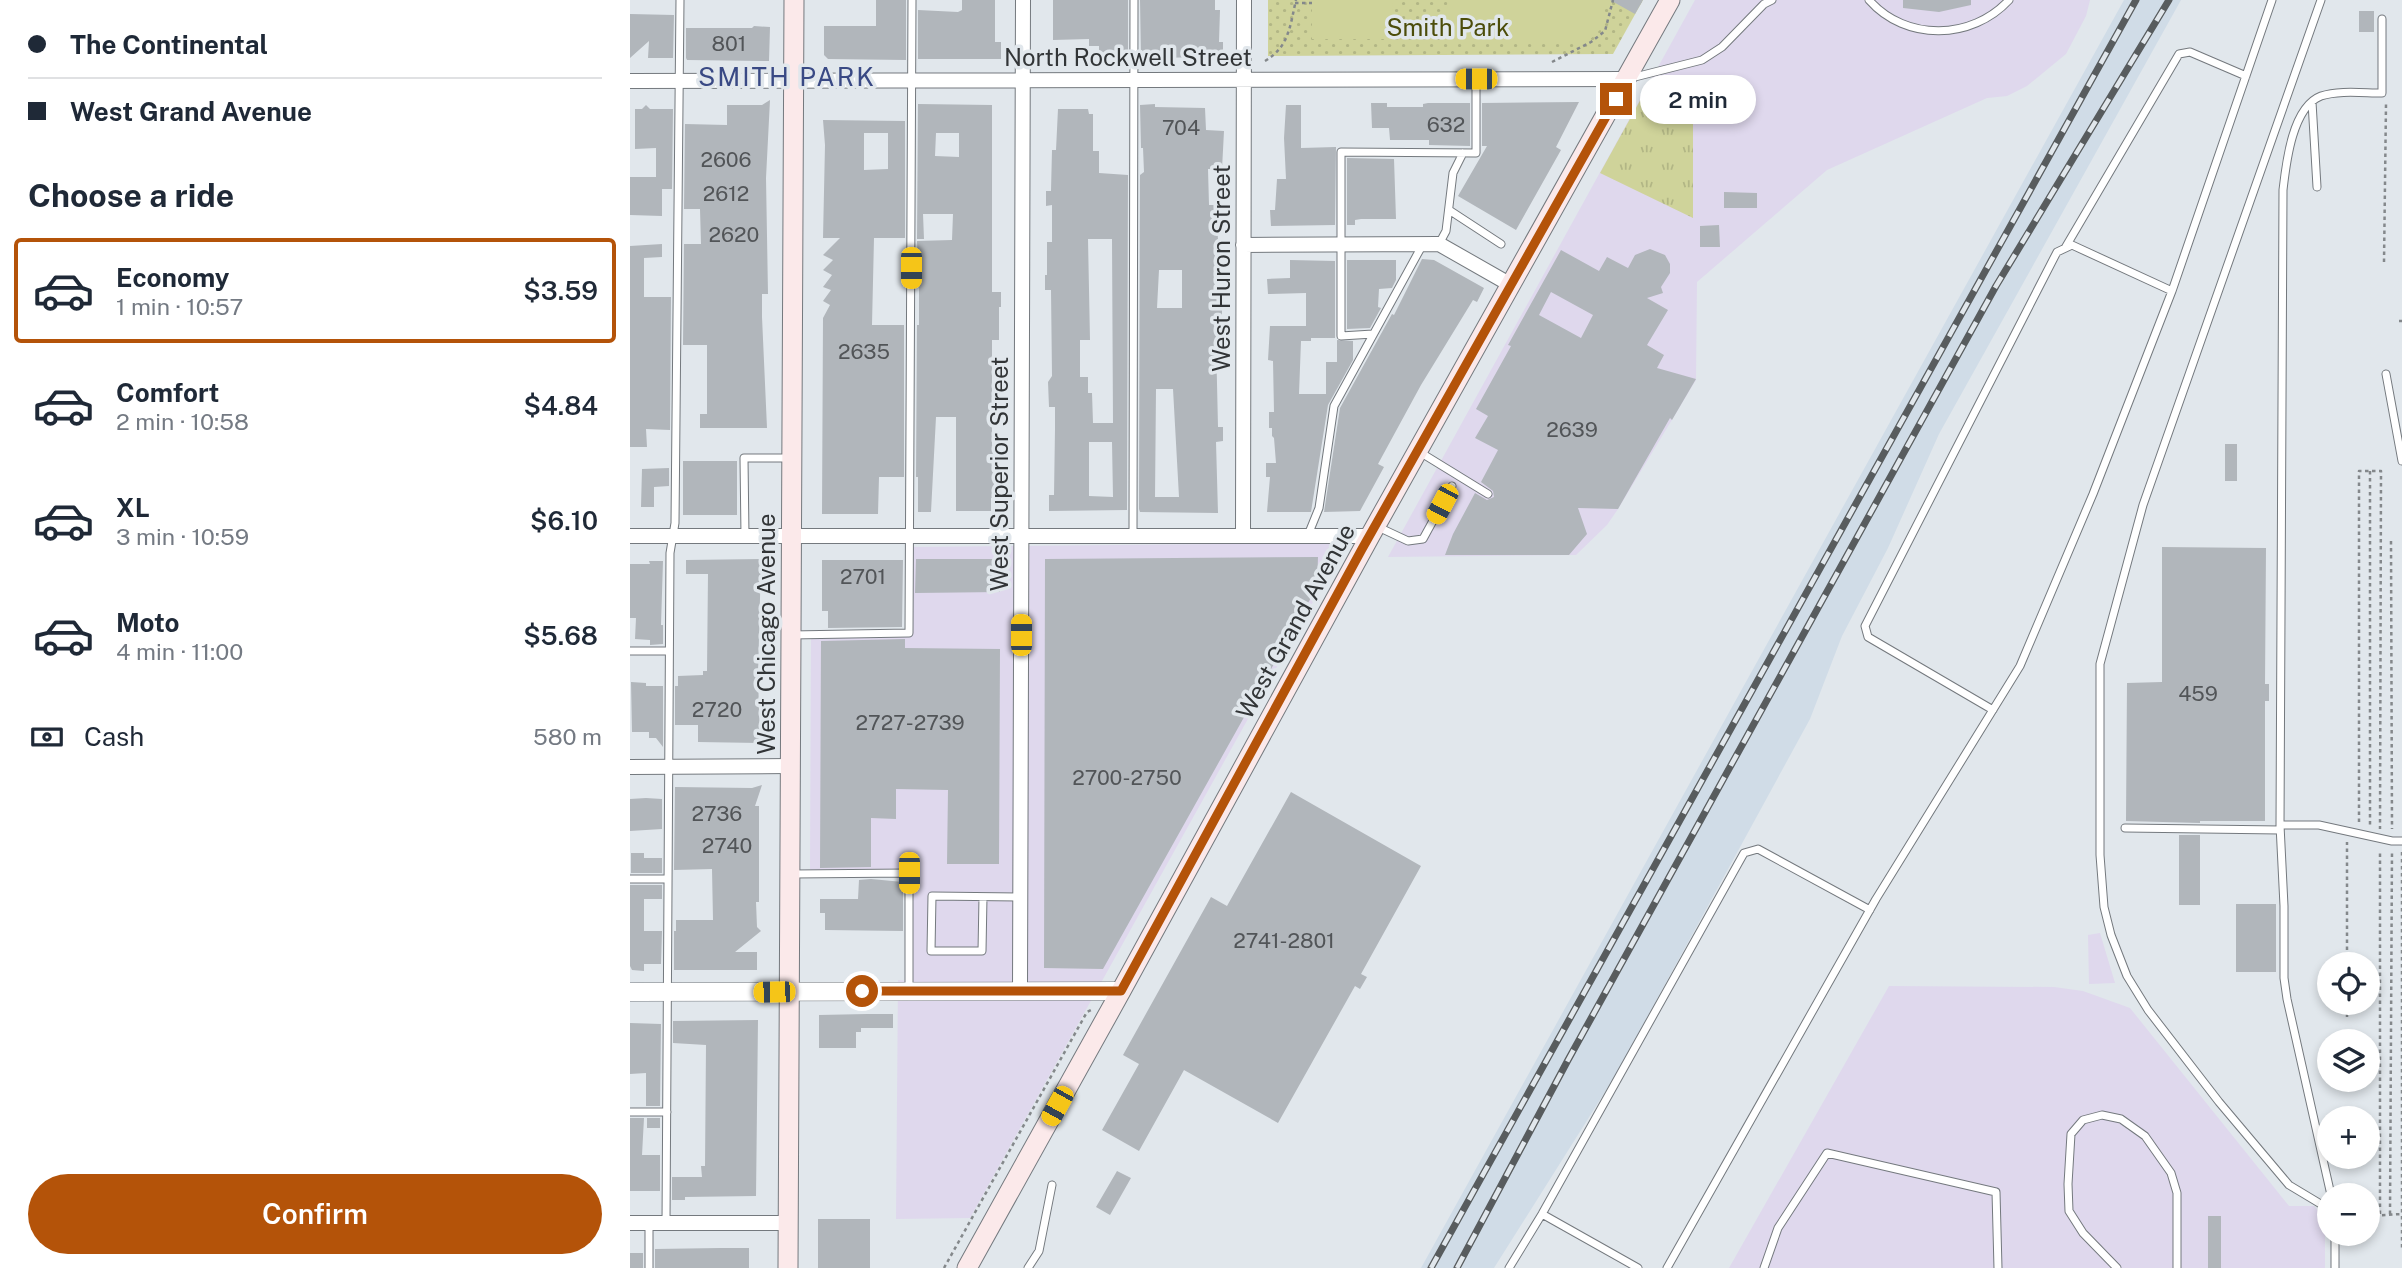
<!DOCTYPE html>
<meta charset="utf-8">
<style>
:root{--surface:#fff;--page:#f6f6f7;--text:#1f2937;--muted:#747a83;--line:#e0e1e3;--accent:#b45309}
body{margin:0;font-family:"Public Sans",sans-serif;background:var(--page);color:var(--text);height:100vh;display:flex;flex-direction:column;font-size:26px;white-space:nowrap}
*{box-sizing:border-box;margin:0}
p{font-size:23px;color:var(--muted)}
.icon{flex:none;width:38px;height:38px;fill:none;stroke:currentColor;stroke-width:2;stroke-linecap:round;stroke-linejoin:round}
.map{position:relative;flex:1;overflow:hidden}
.panel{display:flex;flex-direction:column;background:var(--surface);width:630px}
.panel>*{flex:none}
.top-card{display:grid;align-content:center;height:154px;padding:0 28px;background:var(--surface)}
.tools{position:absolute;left:1687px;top:952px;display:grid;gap:14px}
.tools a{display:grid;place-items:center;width:63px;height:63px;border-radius:50%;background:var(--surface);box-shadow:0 4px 10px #0003;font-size:35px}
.end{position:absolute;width:32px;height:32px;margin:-16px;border:9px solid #b45309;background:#fff;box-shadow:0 0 0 4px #fff}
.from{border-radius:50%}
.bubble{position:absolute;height:49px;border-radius:24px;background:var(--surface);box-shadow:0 4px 10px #0003;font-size:23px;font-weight:600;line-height:49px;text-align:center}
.car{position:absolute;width:21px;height:42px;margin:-21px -10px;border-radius:9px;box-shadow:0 0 5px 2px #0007;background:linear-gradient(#f5c518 24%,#345 0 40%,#f5c518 0 76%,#345 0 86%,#f5c518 0)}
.top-card b{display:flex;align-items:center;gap:24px;height:66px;font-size:26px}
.top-card b+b{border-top:2px solid var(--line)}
.top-card i{width:18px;height:18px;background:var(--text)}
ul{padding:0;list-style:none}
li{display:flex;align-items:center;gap:21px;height:105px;margin:0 14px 10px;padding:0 14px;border:4px solid transparent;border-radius:7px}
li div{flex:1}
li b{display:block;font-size:26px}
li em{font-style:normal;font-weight:600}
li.active{border-color:var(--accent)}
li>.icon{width:63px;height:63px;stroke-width:1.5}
h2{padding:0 28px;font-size:32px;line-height:84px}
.pay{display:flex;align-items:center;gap:18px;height:77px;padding:0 28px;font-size:26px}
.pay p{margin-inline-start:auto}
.primary-button{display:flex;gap:14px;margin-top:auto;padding:14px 28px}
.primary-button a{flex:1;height:80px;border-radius:42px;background:var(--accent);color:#fff;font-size:28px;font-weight:600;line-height:80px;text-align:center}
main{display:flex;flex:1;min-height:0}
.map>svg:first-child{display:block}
.built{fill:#d0dce7}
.industrial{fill:#dfd8ed}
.grass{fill:url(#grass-tufts)}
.park{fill:url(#park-dots)}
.pitch{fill:#cfd39a}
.building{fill:#b1b6bb;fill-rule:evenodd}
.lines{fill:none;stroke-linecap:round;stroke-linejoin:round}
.service-casing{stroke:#74797e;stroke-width:9}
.minor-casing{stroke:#74797e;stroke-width:16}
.tertiary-casing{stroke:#74797e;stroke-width:19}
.secondary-casing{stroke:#74797e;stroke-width:21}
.path{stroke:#84888b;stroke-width:2.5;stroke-dasharray:3.5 3.5;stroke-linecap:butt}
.service{stroke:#fff;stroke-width:7}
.minor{stroke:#fff;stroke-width:14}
.tertiary{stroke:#fff;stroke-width:18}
.secondary{stroke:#fbe9ea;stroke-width:19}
.rail-casing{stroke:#585c5e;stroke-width:7}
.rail{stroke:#e1e7ec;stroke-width:4.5;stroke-dasharray:13;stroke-linecap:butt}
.route{stroke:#b45309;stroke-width:9}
.labels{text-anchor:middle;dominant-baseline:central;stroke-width:7;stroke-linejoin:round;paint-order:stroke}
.number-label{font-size:21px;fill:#525558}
.park-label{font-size:24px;fill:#4c4d0a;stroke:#e1e7ec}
.street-label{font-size:24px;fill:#323537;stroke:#e1e7ec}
.neighbourhood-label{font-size:26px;letter-spacing:2px;fill:#394984;stroke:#e1e7ec}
</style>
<main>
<section class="panel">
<div class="top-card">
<b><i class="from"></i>The Continental</b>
<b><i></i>West Grand Avenue</b>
</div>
<h2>Choose a ride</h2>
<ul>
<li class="active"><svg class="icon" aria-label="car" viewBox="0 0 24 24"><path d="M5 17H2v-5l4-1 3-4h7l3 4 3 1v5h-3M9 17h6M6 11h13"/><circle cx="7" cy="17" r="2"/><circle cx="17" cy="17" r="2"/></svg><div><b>Economy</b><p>1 min · 10:57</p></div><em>$3.59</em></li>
<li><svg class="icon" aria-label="car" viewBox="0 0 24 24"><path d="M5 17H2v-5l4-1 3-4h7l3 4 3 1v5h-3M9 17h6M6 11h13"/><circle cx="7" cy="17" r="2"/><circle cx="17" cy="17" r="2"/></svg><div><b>Comfort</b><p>2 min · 10:58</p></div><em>$4.84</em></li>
<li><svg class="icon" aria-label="car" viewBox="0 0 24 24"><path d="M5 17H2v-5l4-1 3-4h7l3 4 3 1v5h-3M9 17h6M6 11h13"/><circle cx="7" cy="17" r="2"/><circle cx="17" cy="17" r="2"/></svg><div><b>XL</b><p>3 min · 10:59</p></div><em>$6.10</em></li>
<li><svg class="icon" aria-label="car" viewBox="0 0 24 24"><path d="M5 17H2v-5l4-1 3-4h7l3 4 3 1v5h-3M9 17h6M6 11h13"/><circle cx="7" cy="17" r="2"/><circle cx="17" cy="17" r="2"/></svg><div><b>Moto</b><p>4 min · 11:00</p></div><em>$5.68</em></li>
</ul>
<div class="pay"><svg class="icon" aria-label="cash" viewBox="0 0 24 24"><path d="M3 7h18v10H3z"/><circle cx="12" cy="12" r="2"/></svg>Cash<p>580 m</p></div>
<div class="primary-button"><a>Confirm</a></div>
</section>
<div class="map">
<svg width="1772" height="1268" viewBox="0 0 1772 1268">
<defs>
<pattern id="grass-tufts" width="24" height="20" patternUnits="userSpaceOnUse" patternTransform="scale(1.75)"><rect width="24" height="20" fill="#cfd39a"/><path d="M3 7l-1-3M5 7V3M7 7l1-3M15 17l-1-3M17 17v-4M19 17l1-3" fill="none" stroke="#b2b685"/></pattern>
<pattern id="park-dots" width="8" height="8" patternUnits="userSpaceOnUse" patternTransform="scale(1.75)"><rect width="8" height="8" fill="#cfd39a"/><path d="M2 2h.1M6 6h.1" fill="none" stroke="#b2b685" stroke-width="1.8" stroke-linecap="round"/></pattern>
</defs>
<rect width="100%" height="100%" fill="#e1e7ec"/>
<path class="built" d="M1494,0h57l-242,434 -51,114 -46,88 -32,83 -195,357 -121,192h-73z"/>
<path class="industrial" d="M1065,0h395l-4,16 -20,38 -39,32 -20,10 -20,2 -160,72 -130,112 -1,98 -78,129 -11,16 -31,30 -188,2z
M705,543l7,7 -372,668 -74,1 2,-239 10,1 1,-107h-99l1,-240 98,-2 1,-85z
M1470,933l15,50 -26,1 -1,-49z
M1259,986l165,1 29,4 47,17 159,198h25l11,13v49h-596z"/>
<path class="grass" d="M1012,97l51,4v117l-93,-45z"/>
<path class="park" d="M638,0h375l-30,54 -345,2z"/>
<path class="pitch" d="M682,0h80l1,39h-81z
M818,0h154v28l-16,15h-140l-1,-19z"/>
<path class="building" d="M246,0h30v60l-78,-1 -4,-4v-29h52z
M332,0h33v42h6v17h-83v-49l40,2 4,-2z
M423,0h75v54h-29v-8h-10v-7l-36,1z
M510,0h75v10h5l-1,32h4v15l-82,1z
M980,0h33l-8,14z
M1273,0h68v5l-32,7 -36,-4z
M1729,11h15v21h-15z
M0,14l44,1 -1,43h-25l1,-17 -19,17z
M124,26l16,1 -1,34 -82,-1 -1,-2v-30h66z
M140,100l-4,78 2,116h-6v23l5,111h-67v-14h7v-69h-24l1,-101h17l-1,-35h-16l1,-85 42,1v-20h35z
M949,102l-23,45 5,3 -45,80 -58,-34 29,-50h-5v-43z
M741,103h16v4h36v-3l5,-1h42v43l-41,-1v-5h-39l-1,-12h-17z
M288,104l74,1v187h9v15h-2v33h-7v105h8v32h-5l-1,21h-3v13h-35v-94h-20l-5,95h-13v-35h-2l1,-152h2v-35l-2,-49 35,-1 1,-26h-30l1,25h-7zM306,133h23v24l-24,-1z
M525,104v3l50,1 1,22 18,1 -2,38h-14l1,36h7l2,35h4v14h-7v37h5v17h2v15h-4v17h-2l2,87h5v14l-7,1 2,71 -78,-1 -1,-3 1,-334 4,-3 -1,-24h-2l-1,-43zM529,270h23v38h-25zM526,389h17l6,108h-24z
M16,105l4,4h23l-1,80h-10v27l-32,-1v-38h26v-29l-21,1v-40h7z
M656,105h15v43l35,-1 -1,78 -64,1 -1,-16h5l2,-31h9l-2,-41z
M428,109h30l1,5h4v37h6v22l29,2 -1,335 -78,1v-16h5l1,-66v-22h-6l-1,-25 4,-6 -1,-86h-6v-15h2v-33h5v-37l-6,1v-15h5l1,-41h4zM458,239h24l1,184h-20l-1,-30h-4v-16h-8v-37h10zM459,442h23l1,55 -24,-1z
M193,120l82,1v117h-31l-2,87h32v152h-25l-1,37h-56l1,-196 7,-13 -7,-4 8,-11 -8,-3 9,-12 -9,-5 10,-10 -10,-5 17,-17h-17l2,-93zM234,133h24v36l-24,1z
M717,158l47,1 2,60h-35l-6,1v5h-8z
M1094,192l33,1v15h-33z
M1089,225l1,22h-20v-21z
M32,244v13l-18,1v39h27l-1,133 -24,-1 1,18h-17v-201z
M1020,249l15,6 5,9v9l-9,14 2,6 -16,5 21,12 -21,35 17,10 -7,13 39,11 -24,41 -2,-2 -52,91 -40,-1 9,26 -18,21h-124l8,-21 22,-41 12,7 7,-3 -1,-6 -12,-9 17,-32 -23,-12 13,-22 -12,-7 35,-63 -3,-1 53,-95 38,21 8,-14 21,11 7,-13zM921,292l42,23 -12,23 -42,-23z
M792,259l12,1 50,28 -7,14 -4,-2 -52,85 -43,79 6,3 -24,44 -36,1 16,-104 52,-94 2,1z
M660,260l45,1v77h-24v3h-10l-2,53h27v-32h11v-22l16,1v19l-25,45 -17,107h-44l3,-35h-4v-14h10l-2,-25 -2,-2v-8h-3v-16h5l-1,-51 -5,-1 2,-34h36v-33l-38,1 -1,-15 23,-1z
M717,260h49v20l-4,8 -13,1 -1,18 3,1 -11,20 -23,1z
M1595,444h12v37h-12z
M53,461h54v54h-54z
M39,468v18l-15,1v20h-13l1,-38z
M1532,547l104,1 -1,136h4v17h-4v120h-65v2l-74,-2 1,-138 35,-1z
M688,557l-1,30 -214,382 -59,-1 1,-409z
M131,559l-3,117 2,67 -62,-1v-17h-23v-39h3v-10l25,-1v-4h4l1,-97h-22v-14z
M286,559h84v33l-85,1z
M192,560h81l-1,67 -74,1v-17h-6z
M19,561h14l-2,64h2v19l-13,1v-5l-15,-1 1,-21h-6v-54h20z
M275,639v9l95,1 -1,215h-52l1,-74 -52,-1v30l-25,-1v49l-51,1 1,-227z
M1,682l15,1v3h17v61l-7,-9h-7v-6h-17z
M132,785l-7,21h4v96h-3l1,25 4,4 -26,21h22v18h-83v-39h2v-11h37l-1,-51 -38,1 1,-83 77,1z
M661,792l130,74 -60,108 6,3 -7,12 -5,-3 -77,137 -94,-53 -45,81 -37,-21 37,-66 -16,-9 88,-158 16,9z
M16,798l16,1v30l-32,2v-32z
M1549,835h21v70h-21z
M1,853h13v5h18v15h-31z
M241,879l32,3v49l-78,-1v-17h-5v-14h38l1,-19z
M0,885h32v14h-18v32h18l-1,33h-17v7l-12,-1 -2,-4z
M1606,904h40v68h-40z
M237,1014h26v14h-32v4h-5v16h-37v-33z
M128,1020l-2,176 -71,1v3h-13v-23h30l-1,-11h4l1,-121 -33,-2v-22z
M0,1023l31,1 -1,82h-14v-33l-16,1z
M0,1118h14l-2,37h18v36h-30z
M17,1118h13v10h-13z
M487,1171l14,7 -21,37 -14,-8z
M1578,1216h13v52h-13z
M188,1219h52v49h-52z
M90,1248h29v20h-94v-19z
M0,1253h13v15h-13z"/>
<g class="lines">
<g class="service-casing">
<path id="service" d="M1239,0c37,42 103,40 140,0
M1691,0l-178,505 -43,159v191l4,52 7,28 16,41 21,34 71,92 70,83 40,24
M1001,78l71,-18 20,-13 42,-43 8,-4
M1682,102l5,85
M819,210l52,34
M809,244l7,-13 7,-58 10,-20
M1435,248l114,-194 11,-2 56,24
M743,334l-32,2v-184l135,1v-74
M1756,374l16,87
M788,451l70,43
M746,526l32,15 15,-2 29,-53
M678,535l11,-27 15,-102 89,-162
M115,536l-1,-78h47
M503,536l1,-536
M161,635l118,-2 3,-633
M0,651h39
M1363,710l-125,-73 -3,-11 192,-374 15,-7 100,46
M1650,825h39l73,16h10
M1495,828l155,2
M163,874l116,-1v117
M0,879h38
M353,897l-1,54h-51l1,-55 88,1
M0,1112h37
M1701,1195l-44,-196 -3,-21v-72l-4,-81 3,-635c3,-26 9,-83 38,-94 18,-6 42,-3 61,-3v-74
M912,1214l96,54
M36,1223l4,-670 5,-30 5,-523
M1705,1234v34
M19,1268v-45
M398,1268l11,-17 13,-66
M879,1268l33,-54 202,-361 14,-4 112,61
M1037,1268l209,-369 144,-233 73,-172 79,-203 100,-291
M1134,1268l14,-40 49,-75 169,39 2,76
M1487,1268l-34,-35 -14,-22 -1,-27 3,-50 12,-14 19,-5 19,4 24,17 26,37 6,20v75"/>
</g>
<g class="minor-casing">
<path id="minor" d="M0,81l997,-2
M613,245l196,-1 72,41
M0,536h740
M613,536l1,-536
M0,767l160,-1
M390,990l3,-990
M0,1223h158"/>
</g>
<g class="tertiary-casing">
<path id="tertiary" d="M0,992l491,-1"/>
</g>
<g class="secondary-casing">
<path id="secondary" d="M158,1268l6,-1268
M337,1268l154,-277 249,-455 300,-536"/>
</g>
<path class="path" d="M665,3h17
M635,61c24,-14 25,-35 31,-61
M922,62l39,-20 14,-11 8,-31
M1754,262l2,-158
M1769,321h3
M1740,471v354
M1761,541l1,288
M1729,822v-351h22l-1,358
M1772,852v397
M1717,964v-122
M1717,1017v-14
M1750,1214v-364
M1760,1214l2,-364
M1738,1216l34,-2
M314,1268l143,-256 4,-2"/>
<use href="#service" class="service"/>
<use href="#minor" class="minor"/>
<use href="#tertiary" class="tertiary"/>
<use href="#secondary" class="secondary"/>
<g class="rail-casing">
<path id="rail" d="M801,1268l705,-1268
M827,1268l111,-208 428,-774 173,-286"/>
</g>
<use href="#rail" class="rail"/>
</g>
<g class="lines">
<path class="route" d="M232,991h259l241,-442 254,-450"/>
</g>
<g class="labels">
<g class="number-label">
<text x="99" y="43">801</text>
<text x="816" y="124">632</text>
<text x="551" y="127">704</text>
<text x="96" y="159">2606</text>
<text x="96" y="193">2612</text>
<text x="104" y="234">2620</text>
<text x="234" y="351">2635</text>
<text x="942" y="429">2639</text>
<text x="233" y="576">2701</text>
<text x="1568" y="693">459</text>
<text x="87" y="709">2720</text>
<text x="280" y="722">2727-2739</text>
<text x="497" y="777">2700-2750</text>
<text x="87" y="813">2736</text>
<text x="97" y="845">2740</text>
<text x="654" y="940">2741-2801</text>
</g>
<g class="park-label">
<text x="818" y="27">Smith Park</text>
</g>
<g class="street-label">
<text x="498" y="57">North Rockwell Street</text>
<text transform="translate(591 268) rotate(-90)">West Huron Street</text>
<text transform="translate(369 474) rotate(-90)">West Superior Street</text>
<text transform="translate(665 621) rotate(-61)">West Grand Avenue</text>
<text transform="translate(136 634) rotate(-90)">West Chicago Avenue</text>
</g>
<g class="neighbourhood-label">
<text x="157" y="76">SMITH PARK</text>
</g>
</g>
</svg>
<div class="tools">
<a><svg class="icon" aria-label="locate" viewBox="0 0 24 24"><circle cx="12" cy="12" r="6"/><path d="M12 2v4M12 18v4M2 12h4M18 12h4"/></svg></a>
<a><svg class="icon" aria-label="layers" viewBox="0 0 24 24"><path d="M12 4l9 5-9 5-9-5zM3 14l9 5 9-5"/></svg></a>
<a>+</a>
<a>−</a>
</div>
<i class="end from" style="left:232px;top:991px"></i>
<i class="end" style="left:986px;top:99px"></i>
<div class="bubble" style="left:1010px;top:75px;width:116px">2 min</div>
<i class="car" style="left:846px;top:79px;rotate:270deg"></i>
<i class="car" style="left:281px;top:268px;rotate:180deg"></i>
<i class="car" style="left:812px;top:504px;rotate:208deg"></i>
<i class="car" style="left:391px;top:635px;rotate:0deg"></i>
<i class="car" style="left:279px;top:873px;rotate:180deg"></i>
<i class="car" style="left:144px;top:992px;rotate:269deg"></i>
<i class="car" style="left:427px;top:1106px;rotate:209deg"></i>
</div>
</main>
